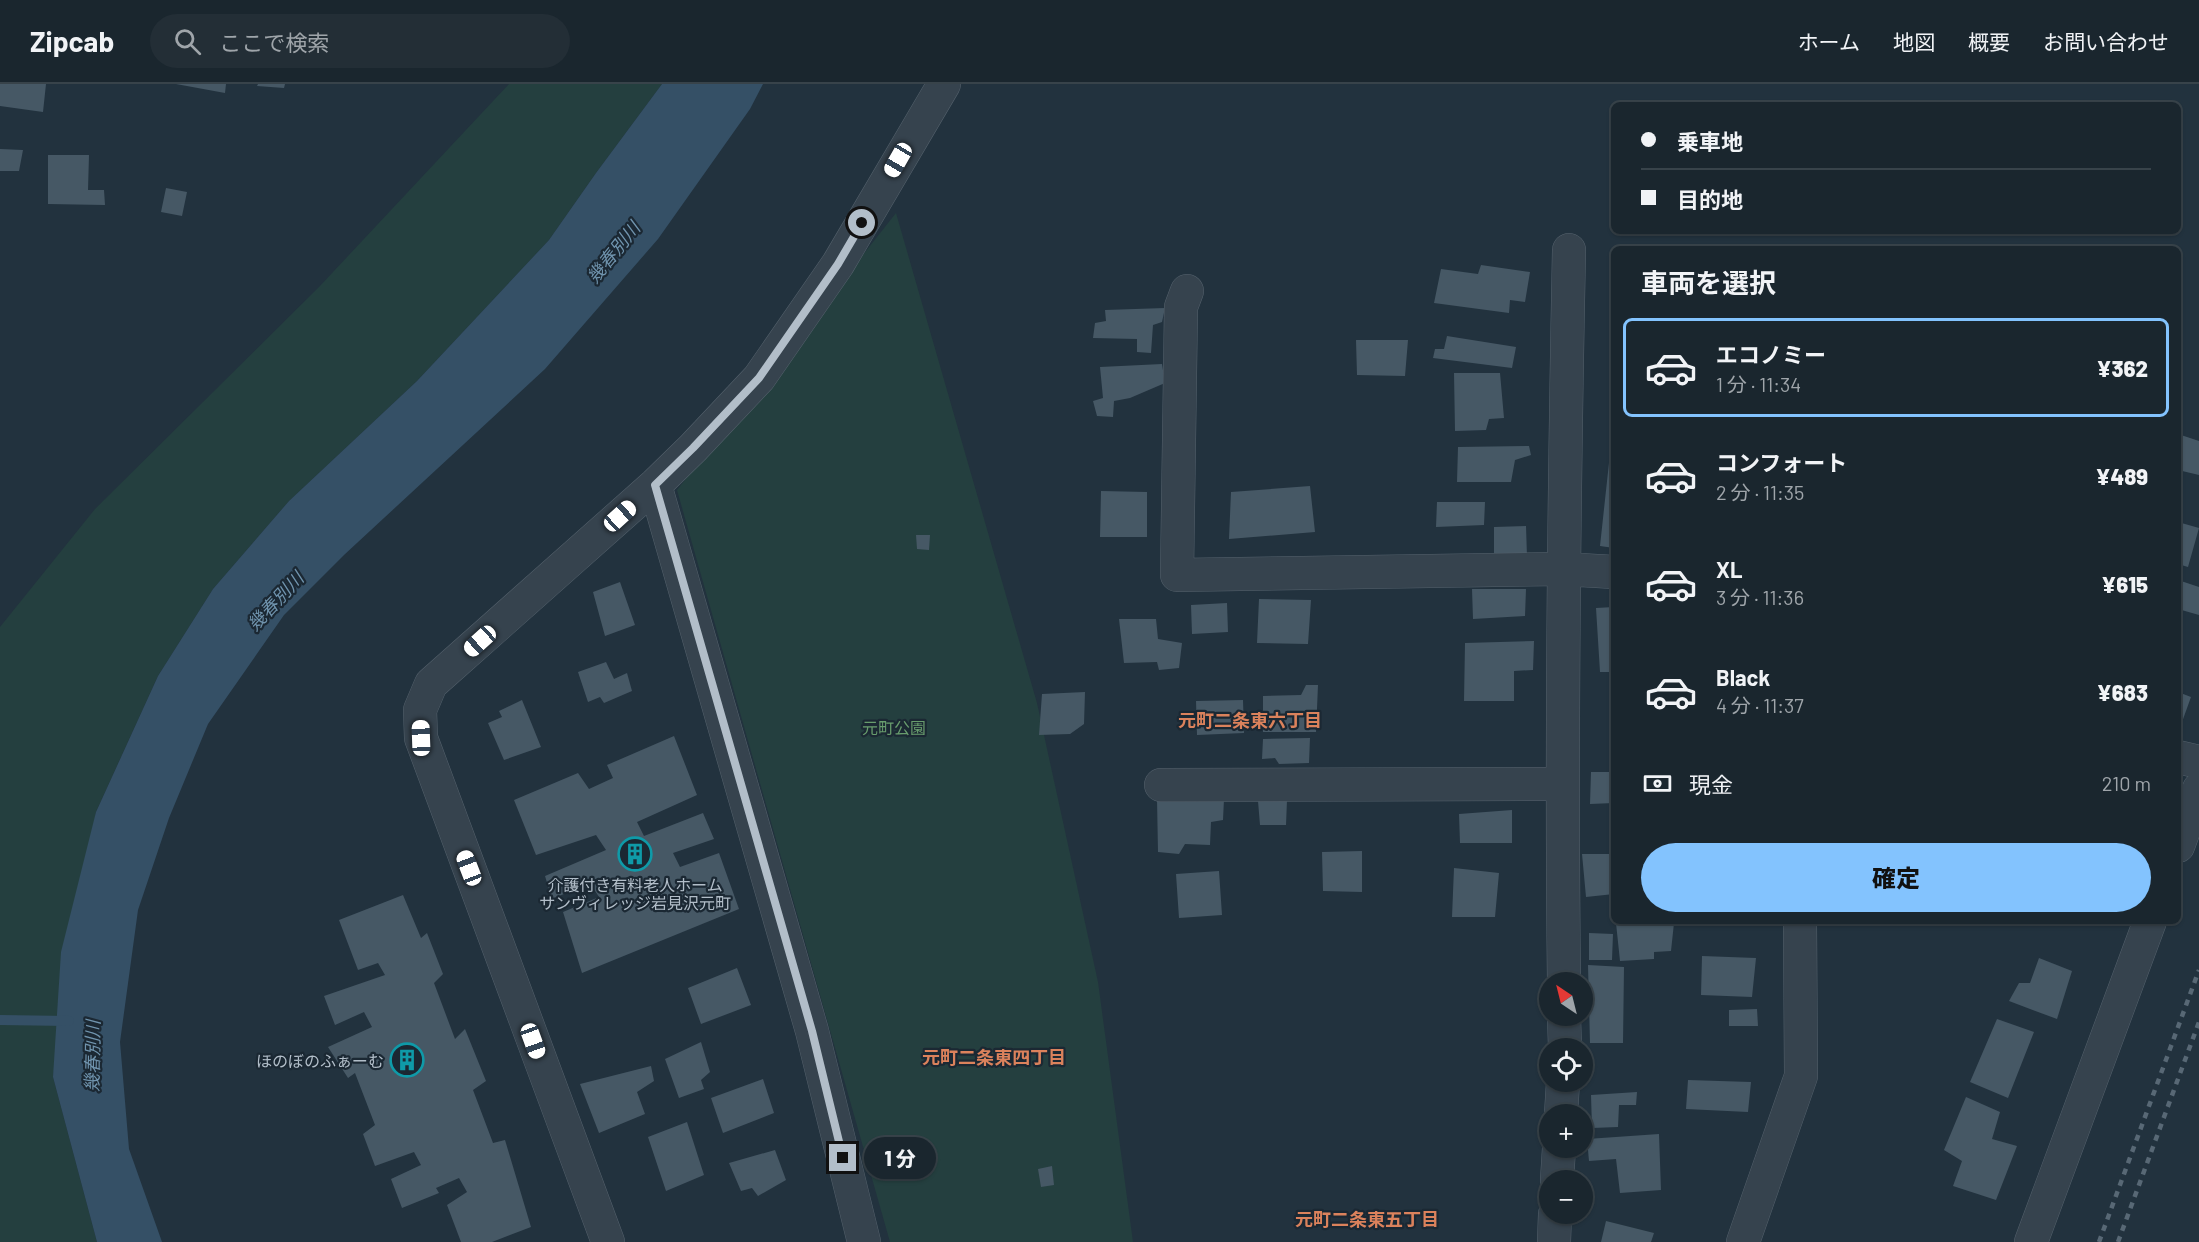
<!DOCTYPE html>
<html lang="ja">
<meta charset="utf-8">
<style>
:root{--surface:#1a262e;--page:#232e36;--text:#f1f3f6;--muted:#9fa5aa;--line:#38434a;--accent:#83c3fe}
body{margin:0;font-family:Barlow,"Noto Sans JP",sans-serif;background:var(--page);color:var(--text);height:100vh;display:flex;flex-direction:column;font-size:22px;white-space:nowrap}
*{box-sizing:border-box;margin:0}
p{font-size:20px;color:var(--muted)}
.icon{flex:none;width:33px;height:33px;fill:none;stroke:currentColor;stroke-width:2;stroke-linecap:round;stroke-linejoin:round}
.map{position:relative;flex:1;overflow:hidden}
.sheet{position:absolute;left:1611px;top:162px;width:570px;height:678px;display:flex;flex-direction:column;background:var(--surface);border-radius:9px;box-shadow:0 2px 4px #0004,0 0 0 2px var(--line)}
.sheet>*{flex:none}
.hud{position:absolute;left:1611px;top:18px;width:570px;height:132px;border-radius:9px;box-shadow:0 2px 4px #0004,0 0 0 2px var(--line);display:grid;align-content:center;height:132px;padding:0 30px;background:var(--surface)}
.needle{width:39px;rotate:325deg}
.fabs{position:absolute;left:1539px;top:888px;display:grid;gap:12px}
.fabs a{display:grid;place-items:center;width:54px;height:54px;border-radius:50%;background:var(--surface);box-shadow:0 2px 4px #0004,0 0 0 2px var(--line);font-size:30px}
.end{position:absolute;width:27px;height:27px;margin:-14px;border:8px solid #b2bec9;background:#111;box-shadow:0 0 0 3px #111}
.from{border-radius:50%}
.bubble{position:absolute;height:42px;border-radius:21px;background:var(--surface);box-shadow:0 2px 4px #0004,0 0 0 2px var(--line);font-size:20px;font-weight:800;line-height:42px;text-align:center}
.car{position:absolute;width:18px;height:36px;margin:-18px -9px;border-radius:8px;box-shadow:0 0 4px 2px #0007;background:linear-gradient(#fff 24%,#345 0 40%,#fff 0 76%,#345 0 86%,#fff 0)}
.hud b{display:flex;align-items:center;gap:21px;height:57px;font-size:22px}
.hud b+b{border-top:2px solid var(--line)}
.hud i{width:15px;height:15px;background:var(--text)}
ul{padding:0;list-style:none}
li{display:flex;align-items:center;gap:18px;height:99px;margin:0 12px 9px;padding:0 18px;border:3px solid transparent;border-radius:9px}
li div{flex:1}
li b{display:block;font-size:22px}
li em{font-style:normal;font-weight:800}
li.selected{border-color:var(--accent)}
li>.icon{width:54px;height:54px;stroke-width:1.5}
h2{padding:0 30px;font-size:27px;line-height:72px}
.pay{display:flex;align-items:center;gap:15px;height:66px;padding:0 30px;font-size:22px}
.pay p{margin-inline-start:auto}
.button{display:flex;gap:12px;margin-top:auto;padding:12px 30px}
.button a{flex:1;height:69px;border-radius:36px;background:var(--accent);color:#111;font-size:24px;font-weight:800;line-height:69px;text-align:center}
header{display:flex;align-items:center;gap:36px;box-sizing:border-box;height:84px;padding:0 30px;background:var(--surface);border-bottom:2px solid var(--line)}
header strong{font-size:28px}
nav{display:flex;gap:33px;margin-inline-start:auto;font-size:21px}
.search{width:420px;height:54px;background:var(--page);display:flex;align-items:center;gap:15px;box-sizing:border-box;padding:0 21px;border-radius:33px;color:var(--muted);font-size:22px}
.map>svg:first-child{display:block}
.green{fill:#243f3f}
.water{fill:#355066}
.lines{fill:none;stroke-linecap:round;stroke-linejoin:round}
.stream{stroke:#355066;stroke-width:10}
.building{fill:#465865}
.minor-casing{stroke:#54616c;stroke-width:34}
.minor{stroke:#36434e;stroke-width:33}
.rail{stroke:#586875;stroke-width:4.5;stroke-dasharray:6 6;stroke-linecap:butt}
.route{stroke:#b2bec9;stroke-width:8}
.labels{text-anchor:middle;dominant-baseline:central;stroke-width:4.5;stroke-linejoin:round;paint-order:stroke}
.park-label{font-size:16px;fill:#689c6d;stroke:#1b2833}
.poi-label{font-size:16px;fill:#b2bec9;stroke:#1b2833}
.water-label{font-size:18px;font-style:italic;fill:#7094ae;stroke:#1b2833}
.neighbourhood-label{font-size:18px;font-weight:bold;fill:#db825c;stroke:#1b2833}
</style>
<header>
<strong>Zipcab</strong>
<div class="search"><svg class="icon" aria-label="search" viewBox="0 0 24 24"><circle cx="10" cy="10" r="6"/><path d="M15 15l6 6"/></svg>ここで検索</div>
<nav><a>ホーム</a><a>地図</a><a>概要</a><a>お問い合わせ</a></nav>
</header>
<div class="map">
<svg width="2199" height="1158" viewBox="0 0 2199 1158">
<rect width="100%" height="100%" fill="#22323e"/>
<path class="green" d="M509,0h153l-66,89 -47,67 -132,141 -128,120 -76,88 -55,87 -62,136 -43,265 44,165h-97v-615l95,-118 224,-222z
M896,129l141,490 61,279 35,260h-243l-213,-752z"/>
<path class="water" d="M662,0h101l-13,25 -92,130 -113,130 -201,186 -60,60 -76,109 -39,94 -31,92 -18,132 9,107 33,93h-65l-44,-165 8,-125 35,-140 62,-136 55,-87 76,-88 128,-120 132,-141 47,-67z"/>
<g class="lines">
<path class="stream" d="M0,936l69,1"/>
</g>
<path class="building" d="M0,0h46l-3,28 -43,-6z
M176,0h50l-1,9z
M258,0h27l-1,4 -27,-2z
M0,65l23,1 -4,21h-19z
M48,71h41l-1,35h16l1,15 -57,-1z
M166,104l21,4 -5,24 -21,-4z
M1481,181l49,7 -5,30 -15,-2 -1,13 -75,-10 7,-34 37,5z
M1165,224l-3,14 -9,3 -2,28 -14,-1v-13l-44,-1 2,-15 11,-2 -1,-11z
M1447,252l69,11 -4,21 -79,-10 2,-9h9z
M1356,256h52l-3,36 -48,-1z
M1162,280l3,19 -35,15 -16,3 -1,16 -16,-1 -4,-15 10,-3 -3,-31z
M1454,289h46l4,45 -15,1 -3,11 -31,1z
M2178,350l21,7v34l-21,-5z
M1612,351h2v113l-14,-2z
M1529,362l2,9 -16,5 -4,22h-54l1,-35z
M1310,402l5,46 -86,7 2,-47z
M1101,407l46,1v45h-47z
M1437,418h48l-1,23 -48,2z
M2178,438l21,6 -11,39 -10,-3z
M1526,442l1,31h-33v-30z
M916,451h14l-1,15 -12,-1z
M2178,496l21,7v28l-21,-6z
M620,498l15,43 -30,11 -12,-44z
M1472,505h54l-1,27 -52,3z
M1259,515l52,1 -3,44 -51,-1z
M1227,519l1,29 -36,2 -1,-29z
M1614,523v65h-14l-4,-64z
M1119,535h37l2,20 24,4 -3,25 -20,2 -2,-8 -33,1z
M1534,557l-1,29 -19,1v30h-50l1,-58z
M606,578l8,17 13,-6 5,18 -28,12 -4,-6 -12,5 -10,-30z
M1306,601h12l-2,47h-53v-36l38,-1z
M1085,608l-1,32 -14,10 -31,1 3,-41z
M2178,608l13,5 -9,25 -4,-1z
M522,616l19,47 -37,13 -16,-37 14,-6 -3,-6z
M1243,616l1,33 -47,2 -1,-34z
M674,652l23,59 -60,27 7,14 59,-23 11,26 -41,14 7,14 39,-14 20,56 -157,64 -19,-61 36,-15 -9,-14 -38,16 -7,-23 61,-26 -10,-15 -60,20 -22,-55 64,-27 11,16 24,-11 -6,-13z
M1310,654l-1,25 -30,1 -4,-6 -13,1 1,-20z
M1591,688h23v31l-24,1z
M1157,715h67l-1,21 -12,2 -1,23 -25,-1 -6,10 -21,-2z
M1287,716l-1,25h-26l-2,-24z
M1512,726v33h-52l-1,-29z
M1362,767v41l-39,-1 -1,-39z
M1582,770h32v40l-28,3z
M1454,784l45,5 -4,44h-43z
M1219,787l3,44 -43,3 -3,-44z
M403,811l18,43 6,-5 16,41 -9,9 21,56 10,-10 21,52 -13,9 20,53 12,-3 26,87 -39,15h-31l-14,-37 20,-13 -8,-14 -23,10 3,5 -37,15 -11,-29 30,-14 -7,-13 -39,14 -12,-32 12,-9 -20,-52 -7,5 -20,-31 44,-20 -8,-15 -29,13 -11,-29 61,-21 -7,-12 -20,7 -19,-50z
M1616,839h58l-3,28 -17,1v7l-34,2z
M1589,849l24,1 -1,26h-23z
M1702,872l54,2 -4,39 -51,-2z
M2039,874l33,13 -15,48 -48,-18 10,-18h11z
M1588,881l36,2 -1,76h-33z
M737,884l14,37 -50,19 -13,-36z
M1757,925l1,17h-29v-16z
M1997,935l37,13 -26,66 -38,-16z
M701,958l9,30 -9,8 3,9 -25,9 -14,-39z
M651,982l3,15 -17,11 8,22 -46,19 -19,-49z
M763,995l11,34 -51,20 -12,-35z
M1688,996l63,2 -3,30 -62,-3z
M1637,1008l-1,13h-17l-1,22 -26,1 -1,-33z
M1966,1013l34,15 -8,27 25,7 -21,54 -43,-14 9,-25 -18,-11z
M687,1038l17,53 -38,16 -18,-54z
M1659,1050l2,56 -41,3 -4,-34 -27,2 -2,-22z
M775,1066l11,30 -28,16 -6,-8 -11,3 -12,-28z
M1052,1082l2,19 -13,2 -3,-18z
M1606,1137l48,12 -3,9h-50z"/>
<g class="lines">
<g class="minor-casing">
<path id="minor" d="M1187,207l-6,16 -4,268 386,-6 51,3
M655,401l157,546 52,211
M2178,673l21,5
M1161,701l400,-1
M2178,762l21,-57
M1564,898c-3,-244 0,-487 5,-732
M1564,932l1,32
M1561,1030l2,-32
M1557,1096l2,-32
M608,1158l-187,-504 -1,-28 11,-26 224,-199 38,-37 66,-70 79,-114 106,-180
M1554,1158l1,-28
M1743,1158l58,-166 -1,-155
M2031,1158l119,-321"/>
</g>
<use href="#minor" class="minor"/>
<path class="rail" d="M2099,1158l100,-272
M2118,1158l81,-220"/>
</g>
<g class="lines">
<path class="route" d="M843,1074l-31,-127 -157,-546 38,-37 66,-70 79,-114 24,-41"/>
</g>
<defs>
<g id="building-ring" transform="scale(1.725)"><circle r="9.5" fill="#1b2833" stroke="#0f9aa8" stroke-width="1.5"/><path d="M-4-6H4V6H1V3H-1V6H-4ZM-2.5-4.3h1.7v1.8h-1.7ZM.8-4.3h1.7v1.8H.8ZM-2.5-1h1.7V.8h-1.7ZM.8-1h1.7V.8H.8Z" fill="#0f9aa8"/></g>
</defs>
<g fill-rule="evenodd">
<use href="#building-ring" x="635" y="770"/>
<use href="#building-ring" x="407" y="976"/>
</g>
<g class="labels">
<g class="park-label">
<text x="894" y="643">元町公園</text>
</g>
<g class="poi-label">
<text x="635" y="800">介護付き有料老人ホーム<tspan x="635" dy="18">サンヴィレッジ岩見沢元町</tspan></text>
<text x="384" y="976" text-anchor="end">ほのぼのふぁーむ</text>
</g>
<g class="water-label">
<text transform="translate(613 168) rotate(-51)">幾春別川</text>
<text transform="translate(275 517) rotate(-47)">幾春別川</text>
<text transform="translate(92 972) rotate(-89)">幾春別川</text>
</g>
<g class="neighbourhood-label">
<text x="1250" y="636">元町二条東六丁目</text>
<text x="994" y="973">元町二条東四丁目</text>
<text x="1367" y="1135">元町二条東五丁目</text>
</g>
</g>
</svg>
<div class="fabs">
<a><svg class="needle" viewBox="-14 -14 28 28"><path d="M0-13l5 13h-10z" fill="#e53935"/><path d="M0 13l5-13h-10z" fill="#9fa5aa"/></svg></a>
<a><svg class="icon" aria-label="locate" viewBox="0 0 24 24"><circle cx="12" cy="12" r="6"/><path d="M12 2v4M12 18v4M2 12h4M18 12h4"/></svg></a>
<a>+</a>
<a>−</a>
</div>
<i class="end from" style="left:862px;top:139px"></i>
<i class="end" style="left:843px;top:1074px"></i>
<div class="bubble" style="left:864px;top:1053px;width:72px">1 分</div>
<i class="car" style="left:898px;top:76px;rotate:210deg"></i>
<i class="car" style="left:620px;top:432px;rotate:48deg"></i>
<i class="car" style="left:480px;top:557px;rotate:228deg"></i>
<i class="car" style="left:421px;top:654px;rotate:358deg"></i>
<i class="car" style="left:469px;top:784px;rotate:339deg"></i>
<i class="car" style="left:533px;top:957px;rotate:160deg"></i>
<div class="hud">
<b><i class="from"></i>乗車地</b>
<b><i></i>目的地</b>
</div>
<section class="sheet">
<h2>車両を選択</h2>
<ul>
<li class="selected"><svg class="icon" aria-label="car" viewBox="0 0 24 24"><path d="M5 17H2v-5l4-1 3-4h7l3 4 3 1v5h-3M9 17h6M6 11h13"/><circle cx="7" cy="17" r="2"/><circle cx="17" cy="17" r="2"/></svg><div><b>エコノミー</b><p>1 分 · 11:34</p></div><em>¥362</em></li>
<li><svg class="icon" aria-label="car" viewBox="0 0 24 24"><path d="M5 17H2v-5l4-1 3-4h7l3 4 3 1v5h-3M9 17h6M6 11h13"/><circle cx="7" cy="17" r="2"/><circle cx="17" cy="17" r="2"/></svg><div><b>コンフォート</b><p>2 分 · 11:35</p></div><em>¥489</em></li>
<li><svg class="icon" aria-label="car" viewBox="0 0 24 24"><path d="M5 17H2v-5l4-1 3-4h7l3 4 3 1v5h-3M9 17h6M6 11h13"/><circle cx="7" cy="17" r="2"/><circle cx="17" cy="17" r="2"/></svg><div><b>XL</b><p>3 分 · 11:36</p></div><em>¥615</em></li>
<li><svg class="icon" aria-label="car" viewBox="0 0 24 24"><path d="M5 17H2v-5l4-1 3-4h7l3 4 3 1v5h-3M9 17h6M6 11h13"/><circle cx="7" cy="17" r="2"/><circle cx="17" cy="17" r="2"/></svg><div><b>Black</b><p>4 分 · 11:37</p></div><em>¥683</em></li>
</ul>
<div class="pay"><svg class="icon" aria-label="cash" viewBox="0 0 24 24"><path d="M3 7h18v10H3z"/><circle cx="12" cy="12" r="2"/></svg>現金<p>210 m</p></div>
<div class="button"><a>確定</a></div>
</section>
</div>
